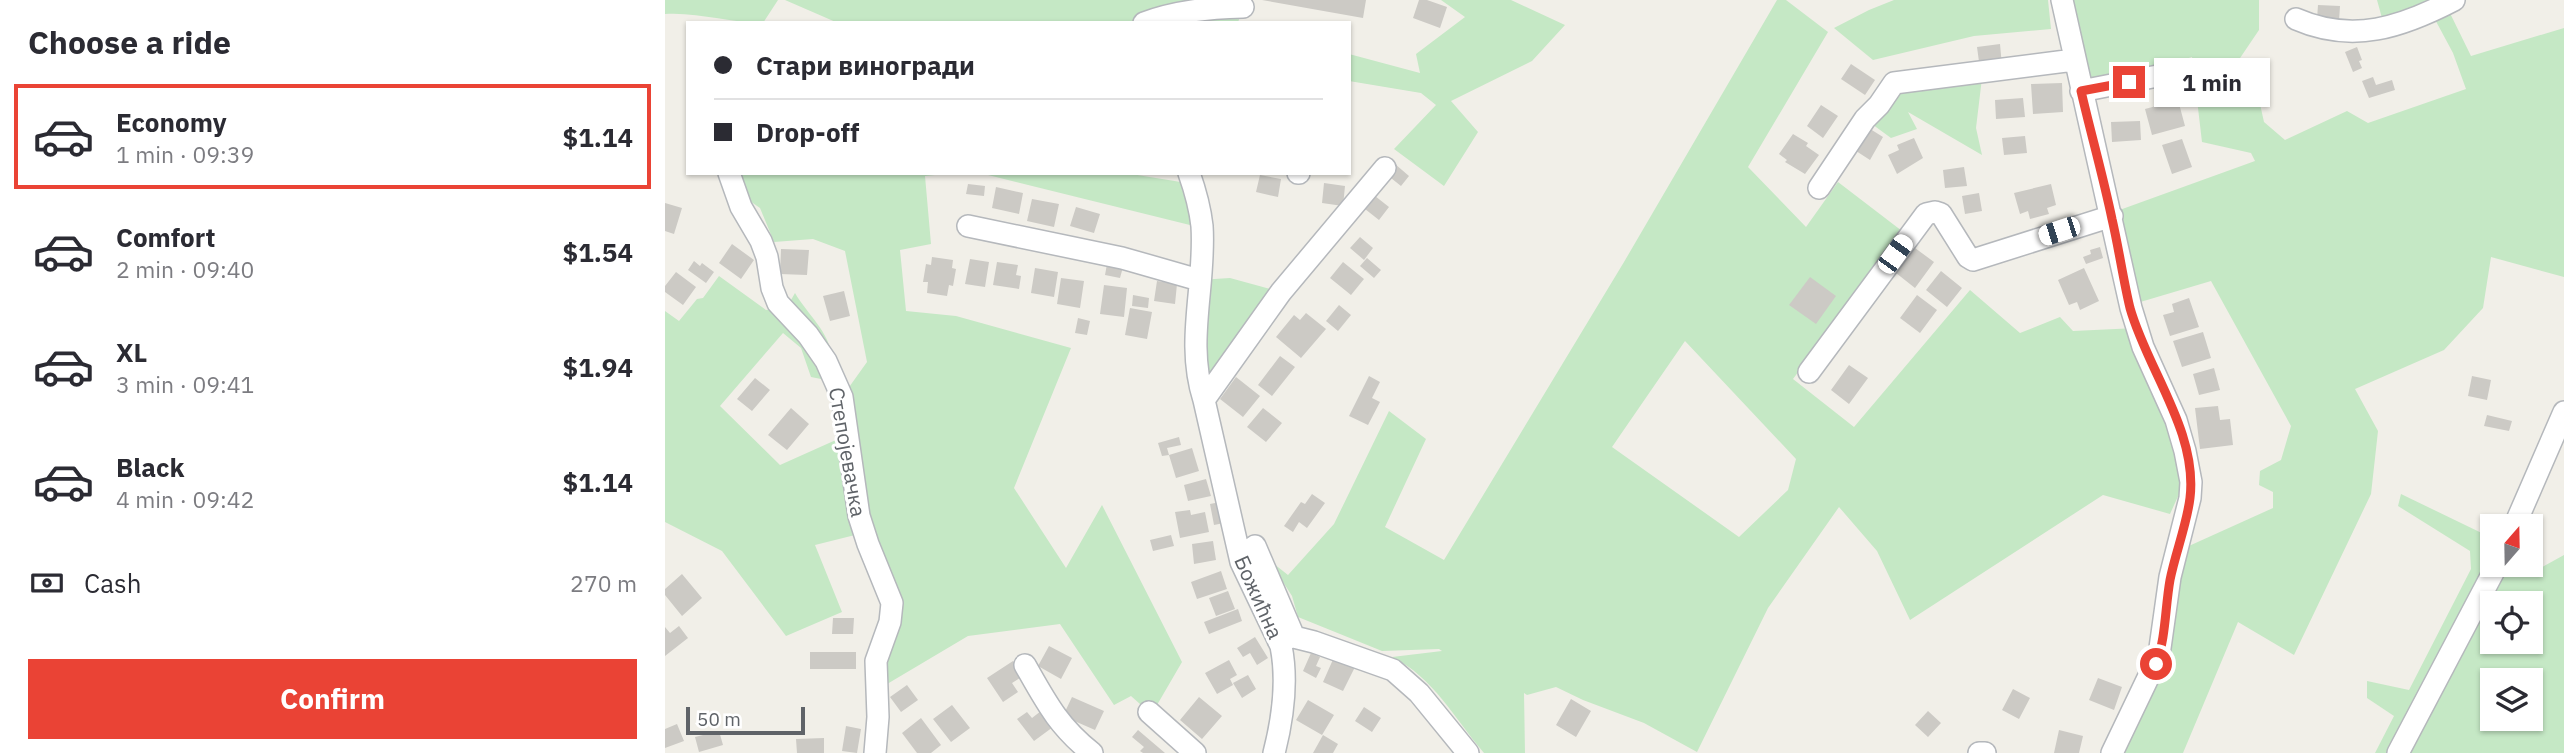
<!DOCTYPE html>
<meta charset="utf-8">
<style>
:root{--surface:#fff;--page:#f7f7f7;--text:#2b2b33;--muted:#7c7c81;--line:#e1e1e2;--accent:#ea4335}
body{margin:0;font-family:"IBM Plex Sans",sans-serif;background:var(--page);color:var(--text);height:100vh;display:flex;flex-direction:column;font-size:26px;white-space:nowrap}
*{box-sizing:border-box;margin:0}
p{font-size:23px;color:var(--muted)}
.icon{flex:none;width:38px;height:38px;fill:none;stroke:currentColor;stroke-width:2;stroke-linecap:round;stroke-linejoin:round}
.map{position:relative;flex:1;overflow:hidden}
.drawer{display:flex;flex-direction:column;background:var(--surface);width:665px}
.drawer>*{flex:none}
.banner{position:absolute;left:21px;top:21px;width:665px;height:154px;border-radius:0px;box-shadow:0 2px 5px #0004;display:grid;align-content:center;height:154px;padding:0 28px;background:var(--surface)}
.needle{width:46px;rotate:20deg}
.fabs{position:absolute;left:1815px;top:514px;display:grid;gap:14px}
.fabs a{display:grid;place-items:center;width:63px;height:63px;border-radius:0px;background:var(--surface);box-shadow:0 2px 5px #0004;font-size:35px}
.scale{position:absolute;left:21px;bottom:18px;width:119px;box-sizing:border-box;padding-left:7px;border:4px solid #5f6368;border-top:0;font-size:19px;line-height:24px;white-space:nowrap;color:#5f6368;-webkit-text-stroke:5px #fff;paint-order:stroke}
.end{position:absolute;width:32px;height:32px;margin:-16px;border:9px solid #ea4335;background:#fff;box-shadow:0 0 0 4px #fff}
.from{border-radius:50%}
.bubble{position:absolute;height:49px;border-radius:0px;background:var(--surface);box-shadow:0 2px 5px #0004;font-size:23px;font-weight:700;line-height:49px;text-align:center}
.car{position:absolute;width:21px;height:42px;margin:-21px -10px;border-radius:9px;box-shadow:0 0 5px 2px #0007;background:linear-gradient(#fff 24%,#345 0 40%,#fff 0 76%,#345 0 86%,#fff 0)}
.banner b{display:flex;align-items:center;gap:24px;height:66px;font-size:26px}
.banner b+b{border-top:2px solid var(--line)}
.banner i{width:18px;height:18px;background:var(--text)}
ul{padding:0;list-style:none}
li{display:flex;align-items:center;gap:21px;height:105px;margin:0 14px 10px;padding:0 14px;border:4px solid transparent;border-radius:0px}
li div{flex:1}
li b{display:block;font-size:26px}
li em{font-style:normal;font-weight:700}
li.current{border-color:var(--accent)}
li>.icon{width:63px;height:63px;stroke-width:1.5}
h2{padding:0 28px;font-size:32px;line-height:84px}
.pay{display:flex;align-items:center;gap:18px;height:77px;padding:0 28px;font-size:26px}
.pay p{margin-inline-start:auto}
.cta{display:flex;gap:14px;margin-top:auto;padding:14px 28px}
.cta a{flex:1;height:80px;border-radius:0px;background:var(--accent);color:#fff;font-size:28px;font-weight:700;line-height:80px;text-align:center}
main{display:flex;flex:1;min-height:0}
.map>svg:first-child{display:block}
.green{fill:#c5e8c5;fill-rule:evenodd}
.building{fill:#cccac5}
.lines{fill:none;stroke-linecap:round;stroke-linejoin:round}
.minor-casing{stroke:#b5b8bc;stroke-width:24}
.minor{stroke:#fff;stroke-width:21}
.route{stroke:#ea4335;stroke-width:9}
.labels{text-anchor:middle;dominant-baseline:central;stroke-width:6;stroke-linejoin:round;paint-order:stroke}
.street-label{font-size:21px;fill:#5f6368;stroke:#fff}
</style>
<main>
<section class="drawer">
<h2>Choose a ride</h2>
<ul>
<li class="current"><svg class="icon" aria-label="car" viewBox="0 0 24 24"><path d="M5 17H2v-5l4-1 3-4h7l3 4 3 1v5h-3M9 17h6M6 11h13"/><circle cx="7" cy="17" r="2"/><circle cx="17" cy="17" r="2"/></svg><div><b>Economy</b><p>1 min · 09:39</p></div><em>$1.14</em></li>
<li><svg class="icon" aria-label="car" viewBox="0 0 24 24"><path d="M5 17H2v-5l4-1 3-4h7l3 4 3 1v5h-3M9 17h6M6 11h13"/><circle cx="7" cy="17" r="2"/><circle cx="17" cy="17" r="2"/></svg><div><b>Comfort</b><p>2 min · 09:40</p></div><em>$1.54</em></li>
<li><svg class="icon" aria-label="car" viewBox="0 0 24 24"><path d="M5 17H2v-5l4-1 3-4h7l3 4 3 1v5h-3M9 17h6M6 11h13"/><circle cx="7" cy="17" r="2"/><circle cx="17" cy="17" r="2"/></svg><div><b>XL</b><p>3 min · 09:41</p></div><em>$1.94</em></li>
<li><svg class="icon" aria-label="car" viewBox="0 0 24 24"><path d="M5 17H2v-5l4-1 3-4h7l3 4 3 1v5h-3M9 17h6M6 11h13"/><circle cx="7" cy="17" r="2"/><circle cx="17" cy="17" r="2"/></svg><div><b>Black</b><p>4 min · 09:42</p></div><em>$1.14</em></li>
</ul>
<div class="pay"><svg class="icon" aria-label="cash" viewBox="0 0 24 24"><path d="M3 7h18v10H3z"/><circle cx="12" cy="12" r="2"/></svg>Cash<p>270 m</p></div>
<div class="cta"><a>Confirm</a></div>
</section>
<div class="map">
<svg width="1899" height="753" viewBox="0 0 1899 753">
<rect width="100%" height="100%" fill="#f1efe8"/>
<path class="green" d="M0,0h113l-15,23c-33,0 -65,-11 -98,-9z
M120,0h459l-6,23h-400z
M776,0h70l54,25 -33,36 -81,40 27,31 -34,54 -50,-37 42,-44 -15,-12 -72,-12v-27l71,19 -4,-19 49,-37z
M1112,0h9l42,32 -80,135 58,60 32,-45 64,49 -109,148 61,48 116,-137 50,43 40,-16 13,14 64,-3 48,153 -15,33 -67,-19 -193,125 -33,-69 -38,-44 -71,101 -71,144 -53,-29 -61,-23 -27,-13 -29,8 -3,-2 1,60h-41c-29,-34 -51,-76 -92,-96l50,-6 -3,-2 -57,2 -84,-34 -6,-21 -23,-36 19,15 46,-51 55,-113 37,28 -41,88 59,33 180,-298zM1020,341l111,118 -8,31 -49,47 -127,-90z
M1229,0h154l3,29 -77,7 -101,24 -39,-32 35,-18z
M1397,0h197v30l-23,34 22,31 6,27 21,18 62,-29 21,12 98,-34 -13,-36 -22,-41 -46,17 -8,-29h77l-8,5 25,51 93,-28v249l-73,-20 -8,51 -39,42 -89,39 23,42 -7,63 -77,161 -56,-33 -55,131h-77l39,-67 35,-136 93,-42v-16l-14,-7 1,-14 21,-11 10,-34 -80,-145 -74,22 -23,-91 141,-51 -4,-8 -49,-11 -10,-85 -111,34z
M1317,78l-6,50 6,27 -74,-43 9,17 -26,9 -26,-19 25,-32z
M77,173h213l-30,3 6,68 -31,6 6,61 50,5 115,32 -57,140 52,80 36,-63 80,157 -25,43 -8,7 -18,-16 -17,9 -54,-81 -92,12 -91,54 13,-68 -27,-89 -48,12 27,67 -56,24 -64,-85 -57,-29v-211l14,10 18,-22 6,-1 16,-22 47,34 21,-3 8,-14c12,21 35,39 37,65 0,6 -4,16 -6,22l-15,-3 -10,-29 -18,-15 -63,73 60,59 67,-30 -5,-38 25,-35 -22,-111 -32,-12 -39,3 -14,-34 -13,-9 -9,-21z
M315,173h145l68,11 9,44z
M565,278l51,14 -77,108 -5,-120z
M1736,494l91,44v27h14l2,3 27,3 29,-16v198h-189l19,-37 -27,-18v-17l42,9 62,-121 -1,-18 -72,-45zM1827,604h39v38h-39zM1827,681h39v38h-39z"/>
<path class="building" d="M597,0h104l-3,18z
M754,0h8l20,7 -7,21 -27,-10z
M1653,5l22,1 -1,15 -22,-2z
M1335,44l2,22 -22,3 -3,-22z
M1692,47l5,13 -3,1 3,7 -9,4 -8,-20z
M1186,64l24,16 -10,15 -24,-16z
M1708,77l3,8 16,-5 3,10 -26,8 -7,-17z
M1397,83l1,29 -30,2 -2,-30z
M1358,98l2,19 -29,2 -1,-19z
M1513,100l7,26 -33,9 -7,-26z
M1156,105l17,11 -15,22 -16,-12z
M1475,121l1,19 -29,2 -1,-20z
M1202,127l16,10 -13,23 -17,-11z
M1128,134l15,9 -2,3 13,9 -14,19 -20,-12 2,-2 -8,-6z
M1360,136l2,17 -23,2 -2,-17z
M1249,138l9,20 -26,16 -9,-19 11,-5 -2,-5z
M1517,139l10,28 -20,7 -10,-29z
M730,164l14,12 -8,10 -15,-12z
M1299,167l3,19 -22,2 -2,-18z
M595,175l21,4 -3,18 -22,-5z
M659,183l21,3 -2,20 -21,-3z
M303,184l17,2 -1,10 -18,-2z
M1386,184l5,21 -9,3 2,6 -19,5 -2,-8 -8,3 -6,-21z
M331,187l27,6 -4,21 -27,-6z
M1314,193l3,18 -17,3 -3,-18z
M710,196l14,11 -10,13 -14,-11z
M367,199l27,5 -5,23 -27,-6z
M0,203l17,5 -8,26 -9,-3z
M411,207l24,7 -6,19 -24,-7z
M695,237l13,11 -9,12 -14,-12z
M67,244l22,16 -13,19 -22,-16z
M1435,247l3,11 -17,6 -3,-7 8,-3 -1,-4z
M1250,248l19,14 -19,26 -19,-15z
M116,249l28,1 -2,25 -27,-1z
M267,257l21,3 -1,8 4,1 -3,17 -4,-1 -2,11 -20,-3 1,-11h-5l3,-18 5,1z
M702,258l14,12 -7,8 -14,-12z
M305,259l19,3 -4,25 -20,-3z
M29,261l6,5 2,-3 12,9 -8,11 -18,-13z
M332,262l21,3 -2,10 5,1 -2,13 -26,-4z
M678,262l21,17 -13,16 -21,-17z
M442,264l16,3 -3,11 -15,-3z
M370,268l23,4 -4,25 -23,-4z
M1419,268l15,33 -19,9 -3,-8 -8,3 -11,-25z
M1276,271l21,17 -15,19 -21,-17z
M11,272l20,15 -13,18 -18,-13v-6z
M1145,277l26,19 -20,28 -27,-19z
M396,278l23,3 -4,27 -23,-4z
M492,281l20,3 -2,20 -21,-3z
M439,285l23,3 -3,29 -24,-3z
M179,291l6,25 -20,5 -7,-25z
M468,295l16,3 -1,10 -16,-2z
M1252,295l20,15 -17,23 -20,-15z
M1524,298l10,29 -29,9 -7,-21 11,-3 -2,-8z
M674,305l12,10 -13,16 -12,-10z
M465,308l22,4 -5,27 -22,-4z
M641,313l20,16 -25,29 -25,-21 18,-22 6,5z
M413,318l12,3 -3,14 -12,-2z
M1538,332l8,26 -29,9 -9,-26z
M615,356l15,11 -23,29 -14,-11z
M1184,365l19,13 -19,26 -18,-14z
M1549,368l6,22 -21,5 -6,-21z
M704,376l11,6 -8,16 8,4 -12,23 -19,-9z
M1807,376l19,4 -4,20 -19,-4z
M571,377l24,19 -17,21 -23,-18z
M90,378l15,12 -18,21 -15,-12z
M1553,406l2,14 10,-1 3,26 -33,4 -5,-41z
M126,408l18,16 -22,26 -19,-15z
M598,408l19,15 -16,19 -19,-15z
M1822,415l25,6 -3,10 -25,-5z
M514,437l2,8 -14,3 2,7 -7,1 -4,-13z
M527,448l7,23 -23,7 -7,-23z
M541,479l5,17 -23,5 -4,-16z
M647,494l13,9 -18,25 -8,-6 -6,10 -9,-6 17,-24 4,2z
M560,501l4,21 -15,3 -4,-21z
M525,510l1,5 14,-3 4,20 -29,6 -5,-26z
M506,535l3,11 -21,5 -3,-11z
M548,541l3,19 -22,4 -2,-20z
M556,571l6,18 -30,10 -6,-17z
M17,574l20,24 -20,18 -17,-21v-6z
M563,591l7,18 -19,7 -7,-18z
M573,609l4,12 -33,13 -5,-12z
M168,618h21l-1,16h-21z
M14,626l9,12 -23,18v-29l5,6z
M590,637l13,21 -11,7 -7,-12 -7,4 -6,-9z
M384,646l23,12 -11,21 -23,-13z
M145,652h46v17h-46z
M646,653l9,4 -4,9 5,2 -5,10 -13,-7z
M670,655l21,10 -13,26 -20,-9z
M564,660l8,15 -7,4 3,6 -16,9 -12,-21z
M348,661l10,15 -11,7 6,9 -15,10 -16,-24z
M583,675l8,14 -14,9 -9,-15z
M1433,678l24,9 -8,23 -25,-10z
M242,685l11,15 -17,12 -11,-15z
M1348,689l17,9 -11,21 -17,-9z
M407,697l32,14 -9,19 -32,-14z
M534,697l23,19 -20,23 -22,-19z
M906,699l20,12 -15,26 -20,-12z
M643,700l26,15 -12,20 -26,-15z
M287,705l18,23 -19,14 -18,-23z
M699,707l17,11 -9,14 -17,-11z
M376,711l12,16 -19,14 -17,-22 10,-7 5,6z
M1263,711l13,12 -13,14 -13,-12z
M256,718l20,27 -10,8h-14l-15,-20z
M12,724l7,17 -19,7v-19z
M181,726l15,3 -4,24 -15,-2z
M473,730l27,23h-22l-3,-2 4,-4 -12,-10z
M1394,730l24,6 -4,17h-25z
M54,731l4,14 -24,7 -4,-15z
M658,735l15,9 -5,9h-20z
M159,738v15h-27l-1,-14z"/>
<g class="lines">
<g class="minor-casing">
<path id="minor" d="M1397,0l69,308 12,39 33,73 9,31 6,31 -1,16 -20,79 -11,78 -47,98
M1631,19c57,25 106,8 158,-19
M479,23c32,-12 65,-15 99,-16
M1416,91l97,-19
M64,173l12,34 20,34 6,16 5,31 6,15 30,32 18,26 16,36 17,119 9,28 24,59 -2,19 -14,39 2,56 -3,36
M524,173c6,17 11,35 13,53 4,60 -17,115 2,174l37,162 40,84c7,35 2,72 -7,107
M633,173h1
M1154,188l46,-69 14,-14 15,-22 180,-23
M303,226l154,32 77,22
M1144,372l117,-158 9,-2 6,2 27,43 5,3 139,-44
M539,400l77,-108 104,-124
M1849,527l50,-115
M590,546l39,91
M613,640l16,-3 20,5 79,28 26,23 49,60
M360,665c21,37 33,61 67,88
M484,712l46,41
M1314,753h6
M1733,753l99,-188"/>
</g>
<use href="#minor" class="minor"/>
</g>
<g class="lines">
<path class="route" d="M1464,82l-48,9c10,43 22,85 31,128 7,30 11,60 18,89 17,61 68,124 60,190 -3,26 -15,56 -20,82 -5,28 -4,58 -14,84"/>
</g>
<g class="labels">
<g class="street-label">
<text transform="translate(183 452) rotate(80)">Степојевачка</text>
<text transform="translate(594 597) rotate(66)">Божићна</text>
</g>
</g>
</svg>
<div class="fabs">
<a><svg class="needle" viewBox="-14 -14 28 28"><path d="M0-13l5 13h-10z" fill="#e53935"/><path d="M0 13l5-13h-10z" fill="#7c7c81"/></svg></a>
<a><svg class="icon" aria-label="locate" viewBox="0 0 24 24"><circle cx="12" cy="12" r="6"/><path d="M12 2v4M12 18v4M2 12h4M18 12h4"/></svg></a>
<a><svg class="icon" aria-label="layers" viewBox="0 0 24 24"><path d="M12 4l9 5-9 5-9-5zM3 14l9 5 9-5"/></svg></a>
</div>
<div class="scale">50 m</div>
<i class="end from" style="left:1491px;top:664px"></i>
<i class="end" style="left:1464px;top:82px"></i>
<div class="bubble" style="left:1489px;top:58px;width:116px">1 min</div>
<i class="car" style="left:1394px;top:231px;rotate:252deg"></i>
<i class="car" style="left:1230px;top:254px;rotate:36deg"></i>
<div class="banner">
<b><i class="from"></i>Стари виногради</b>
<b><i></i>Drop-off</b>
</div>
</div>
</main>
